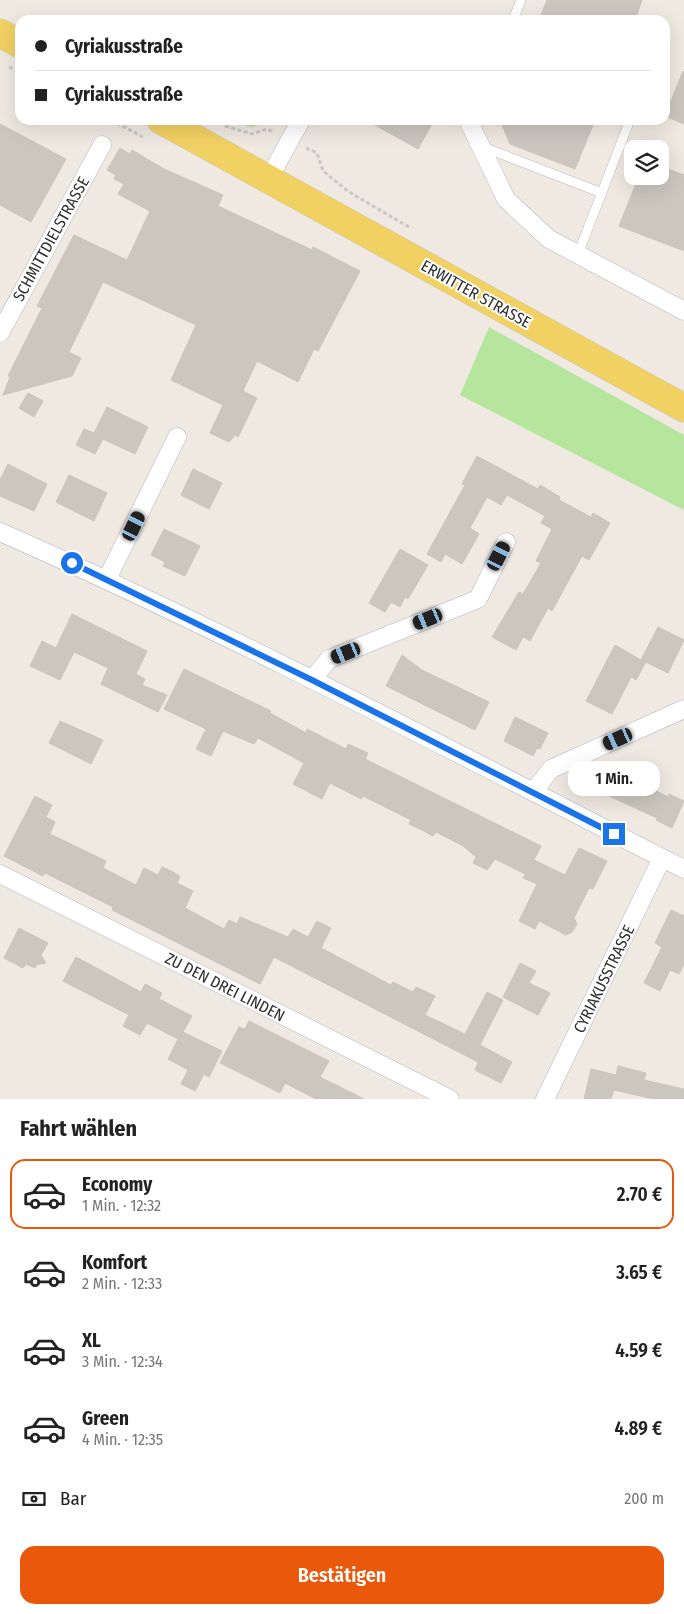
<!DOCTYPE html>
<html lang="de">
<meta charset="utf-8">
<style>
:root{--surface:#fff;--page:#f2f2f2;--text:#222;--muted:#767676;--line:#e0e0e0;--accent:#ea580c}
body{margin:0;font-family:"Fira Sans Condensed",sans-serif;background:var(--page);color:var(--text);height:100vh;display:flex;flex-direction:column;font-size:19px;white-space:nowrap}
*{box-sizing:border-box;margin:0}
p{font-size:16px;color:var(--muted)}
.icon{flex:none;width:28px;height:28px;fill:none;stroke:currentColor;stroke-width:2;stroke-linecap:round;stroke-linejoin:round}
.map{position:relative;height:1099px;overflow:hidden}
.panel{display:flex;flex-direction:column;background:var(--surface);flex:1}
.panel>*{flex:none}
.guide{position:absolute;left:15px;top:15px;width:655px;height:110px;border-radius:15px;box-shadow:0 5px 20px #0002;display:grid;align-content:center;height:110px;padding:0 20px;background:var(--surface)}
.tools{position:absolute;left:624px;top:140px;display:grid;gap:10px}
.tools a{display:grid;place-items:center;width:45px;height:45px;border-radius:10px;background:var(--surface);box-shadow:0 5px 20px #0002;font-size:25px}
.end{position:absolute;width:22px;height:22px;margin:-11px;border:6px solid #1a73e8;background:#fff;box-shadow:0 0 0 2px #fff}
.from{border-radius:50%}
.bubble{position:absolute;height:35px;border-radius:15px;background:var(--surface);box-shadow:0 5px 20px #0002;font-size:16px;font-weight:600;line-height:35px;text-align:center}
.car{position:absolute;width:15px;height:30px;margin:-15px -8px;border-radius:6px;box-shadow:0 0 4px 1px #0007;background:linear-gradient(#222 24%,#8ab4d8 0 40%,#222 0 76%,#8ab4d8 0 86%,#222 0)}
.guide b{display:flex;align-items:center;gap:18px;height:48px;font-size:19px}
.guide b+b{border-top:1px solid var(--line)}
.guide i{width:12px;height:12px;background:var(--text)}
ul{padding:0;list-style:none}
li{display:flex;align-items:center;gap:15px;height:70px;margin:0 10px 8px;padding:0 10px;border:2px solid transparent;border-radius:15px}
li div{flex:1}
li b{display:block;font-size:19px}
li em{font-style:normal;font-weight:600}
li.on{border-color:var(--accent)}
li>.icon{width:45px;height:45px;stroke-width:1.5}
h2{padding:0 20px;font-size:22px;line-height:60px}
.pay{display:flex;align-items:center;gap:12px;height:55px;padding:0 20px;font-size:19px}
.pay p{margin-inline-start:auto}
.cta{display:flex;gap:10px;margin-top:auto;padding:10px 20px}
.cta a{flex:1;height:58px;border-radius:15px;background:var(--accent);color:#fff;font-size:20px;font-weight:600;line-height:58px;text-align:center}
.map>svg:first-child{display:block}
.green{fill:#b6e59e}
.building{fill:#cbc7bf;stroke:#cbc5ba}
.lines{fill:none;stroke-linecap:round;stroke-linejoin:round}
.service-casing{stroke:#b4b7c1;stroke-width:10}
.minor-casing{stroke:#b4b7c1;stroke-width:19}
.primary-casing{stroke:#c9c9c9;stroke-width:29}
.path{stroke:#c9c9c9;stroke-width:3;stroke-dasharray:4 2.5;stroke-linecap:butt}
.service{stroke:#fff;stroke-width:9}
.minor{stroke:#fff;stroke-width:18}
.primary{stroke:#f2d163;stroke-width:28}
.route{stroke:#1a73e8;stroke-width:6}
.labels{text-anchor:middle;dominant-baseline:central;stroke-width:4;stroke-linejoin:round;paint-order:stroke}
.street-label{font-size:16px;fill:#2e2e2e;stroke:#fff}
</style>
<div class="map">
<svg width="684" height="1099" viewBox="0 0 684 1099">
<rect width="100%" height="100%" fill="#efe9e1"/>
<path class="green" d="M227,120h50l-26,7z
M489,327l195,108v75l-224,-115z"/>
<path class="building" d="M547,0h95l-7,20h-96z
M683,71l1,1v52l-19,-8z
M366,120h68l-16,29z
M500,120h95l-20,49 -65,-25z
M0,124l66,35 -35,63 -31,-17z
M120,148l10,6 2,-4 32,19 59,26 -5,11 94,44 1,-3 47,24 -42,80 -4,-2 -16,33 -41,-21 -14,30 14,7 -19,39 -3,-2 -6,7 -19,-9 13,-28 -52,-25 25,-55 -93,-43 -34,70 12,6 -9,18 -69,19 7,-18 -2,-1 34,-68 -5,-2 37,-71 53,25 23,-49 -32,-17 6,-10 -10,-5 2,-4 -9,-5z
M660,166l24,9v76l-65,-25 20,-50h21z
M28,393l15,8 -9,16 -15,-9z
M107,407l41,20 -13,27 -32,-15 -8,15 -19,-9 8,-16 10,4z
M477,456l61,33 2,-4 20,12 -1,3 32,17 2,-4 17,10 -21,37 -7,-4 -30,55 -4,-3 -18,33 -7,-4 -7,13 -24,-13 27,-45 4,2 18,-31 -5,-2 16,-32 -11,-6 4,-7 -38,-21 -6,10 -14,-8 -17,31 9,6 -17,30 -17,-10 -4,8 -14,-8 38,-69 -3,-1z
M8,464l39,20 -13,27 -34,-15v-16z
M193,469l29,14 -13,26 -28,-14z
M69,475l38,18 -13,28 -38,-19z
M164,529l36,17 -15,30 -22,-10 2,-4 -14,-7z
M400,549l28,16 -20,34 -3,-2 -5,10 -9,-5 -6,10 -16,-9z
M72,614l75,37 -11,23 9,5 -3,6 25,10 -9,17 -57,-28 7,-16 -34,-16 -14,28 -30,-14 12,-25 14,7z
M658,627l26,13 -16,33 -22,-11 -10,18 -5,-3 -19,37 -26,-13 29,-56 26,15z
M402,655l20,15 67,32 -14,28 -89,-44z
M184,669l87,42 -1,2 36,20 1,-4 39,20 2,-5 20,9 -3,6 176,87 -7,14 31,15 14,-27 28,13 -14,28 -4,-1 -15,30 3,6 -5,8 -6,3 -27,-14 -4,8 -16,-8 18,-37 -14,-6 2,-4 -30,-15 -8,11 -14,-7 3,-6 -13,-11 -27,-14 -3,4 -11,-6 -13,-6 2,-4 -48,-24 -2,3 -31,-16 -8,16 -29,-15 11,-21 -46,-25 -4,6 -31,-13 -12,25 -15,-7 10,-20 -42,-20z
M515,717l33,16 -8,16 -3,-1 -4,8 -29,-15z
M60,721l43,19 -12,24 -42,-21z
M620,769l22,11 -1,3 27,14 1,-3 15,7 -12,27 -16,-8 1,-2 -61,-28 10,-20 11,5z
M35,796l17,9 -6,12 9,5 -5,12 56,27 -3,7 33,17 8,-17 14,7 4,-8 11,5 7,4 -3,7 16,8 -8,17 39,21 5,-9 8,4 3,-7 48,20 5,-8 15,8 9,-16 14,7 -10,20 70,37 2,-3 20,10 3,-5 19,9 -10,19 40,19 22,-42 16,8 -23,45 32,17 -11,21 -26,-13 3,-8 -204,-105 -14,27 -148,-74 1,-3 -68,-34 -2,3 -39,-20z
M671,910l13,6v48l-5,10 -9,-4 -10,21 -16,-8 18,-36 -7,-4z
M19,928l29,15 -7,12 5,8 -10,2 -1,3 -9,-4 -3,4 -19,-10z
M76,957l65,35 4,-8 17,9 -3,6 33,17 -9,16 39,19 -13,26 -5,-3 -9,17 -14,-7 7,-14 -20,-11 10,-20 -31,-16 -7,12 -17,-9 6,-11 -66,-34z
M520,963l16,8 -7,12 21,10 -12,22 -35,-18z
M249,1021l80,40 -9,16 44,22h-48l-31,-16 -5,10 -60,-30 19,-36 6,2z
M618,1066l28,7 -2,7 40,9v10h-30l-40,-9 -3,9h-27l7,-30 25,6z"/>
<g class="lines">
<g class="service-casing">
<path id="service" d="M513,20l8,-20
M483,147l119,46
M578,254l52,-134"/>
</g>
<g class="minor-casing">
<path id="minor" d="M468,120l38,79 43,40 135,72
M269,178l32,-58
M0,333l102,-188
M0,532c225,99 443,214 662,326l-117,241
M107,579l70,-142
M312,680l17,-21 149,-60 28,-57
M533,792l18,-23 133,-60
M662,858l22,11
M0,874l450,225"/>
</g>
<g class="primary-casing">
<path id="primary" d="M0,33l20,11
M161,120l523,288"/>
</g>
<path class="path" d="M9,67l11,5
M111,120l32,17
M225,126l27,8 15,-5 7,3
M306,148l11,5 6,18 26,21 60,35"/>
<use href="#service" class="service"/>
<use href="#minor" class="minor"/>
<use href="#primary" class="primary"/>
</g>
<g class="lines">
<path class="route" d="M72,563l240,117 302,154"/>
</g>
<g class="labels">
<g class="street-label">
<text transform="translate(51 239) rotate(-61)">SCHMITTDIELSTRASSE</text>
<text transform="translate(476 294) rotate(29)">ERWITTER STRASSE</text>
<text transform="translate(604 979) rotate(-64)">CYRIAKUSSTRASSE</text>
<text transform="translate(225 987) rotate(27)">ZU DEN DREI LINDEN</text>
</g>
</g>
</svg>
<div class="tools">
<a><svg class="icon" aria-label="layers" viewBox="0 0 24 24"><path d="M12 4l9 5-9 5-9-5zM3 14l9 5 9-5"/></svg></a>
</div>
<i class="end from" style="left:72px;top:563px"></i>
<i class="end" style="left:614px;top:834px"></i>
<div class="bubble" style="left:568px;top:761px;width:92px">1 Min.</div>
<i class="car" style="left:134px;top:526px;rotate:26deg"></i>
<i class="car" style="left:499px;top:556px;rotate:27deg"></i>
<i class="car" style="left:428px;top:619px;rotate:248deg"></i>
<i class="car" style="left:346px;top:653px;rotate:248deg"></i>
<i class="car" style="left:618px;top:739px;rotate:246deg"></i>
<div class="guide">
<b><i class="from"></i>Cyriakusstraße</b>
<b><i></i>Cyriakusstraße</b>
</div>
</div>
<section class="panel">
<h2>Fahrt wählen</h2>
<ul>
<li class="on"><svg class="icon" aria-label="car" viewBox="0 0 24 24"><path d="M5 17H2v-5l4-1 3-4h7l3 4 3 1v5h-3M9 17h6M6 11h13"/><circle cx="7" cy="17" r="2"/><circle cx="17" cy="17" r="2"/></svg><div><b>Economy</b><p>1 Min. · 12:32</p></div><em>2.70 €</em></li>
<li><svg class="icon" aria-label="car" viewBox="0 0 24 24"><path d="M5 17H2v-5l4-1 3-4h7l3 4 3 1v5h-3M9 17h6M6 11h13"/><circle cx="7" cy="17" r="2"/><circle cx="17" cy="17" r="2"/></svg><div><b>Komfort</b><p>2 Min. · 12:33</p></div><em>3.65 €</em></li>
<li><svg class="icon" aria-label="car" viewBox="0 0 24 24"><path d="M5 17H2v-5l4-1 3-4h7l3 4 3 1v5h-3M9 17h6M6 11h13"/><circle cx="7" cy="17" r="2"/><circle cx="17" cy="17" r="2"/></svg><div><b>XL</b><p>3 Min. · 12:34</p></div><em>4.59 €</em></li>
<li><svg class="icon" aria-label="car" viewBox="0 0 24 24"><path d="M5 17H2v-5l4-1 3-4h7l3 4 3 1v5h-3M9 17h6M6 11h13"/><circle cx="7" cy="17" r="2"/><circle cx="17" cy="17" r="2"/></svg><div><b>Green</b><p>4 Min. · 12:35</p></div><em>4.89 €</em></li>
</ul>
<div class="pay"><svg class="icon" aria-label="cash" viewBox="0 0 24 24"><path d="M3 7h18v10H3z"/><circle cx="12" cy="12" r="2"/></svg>Bar<p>200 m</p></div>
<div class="cta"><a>Bestätigen</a></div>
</section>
